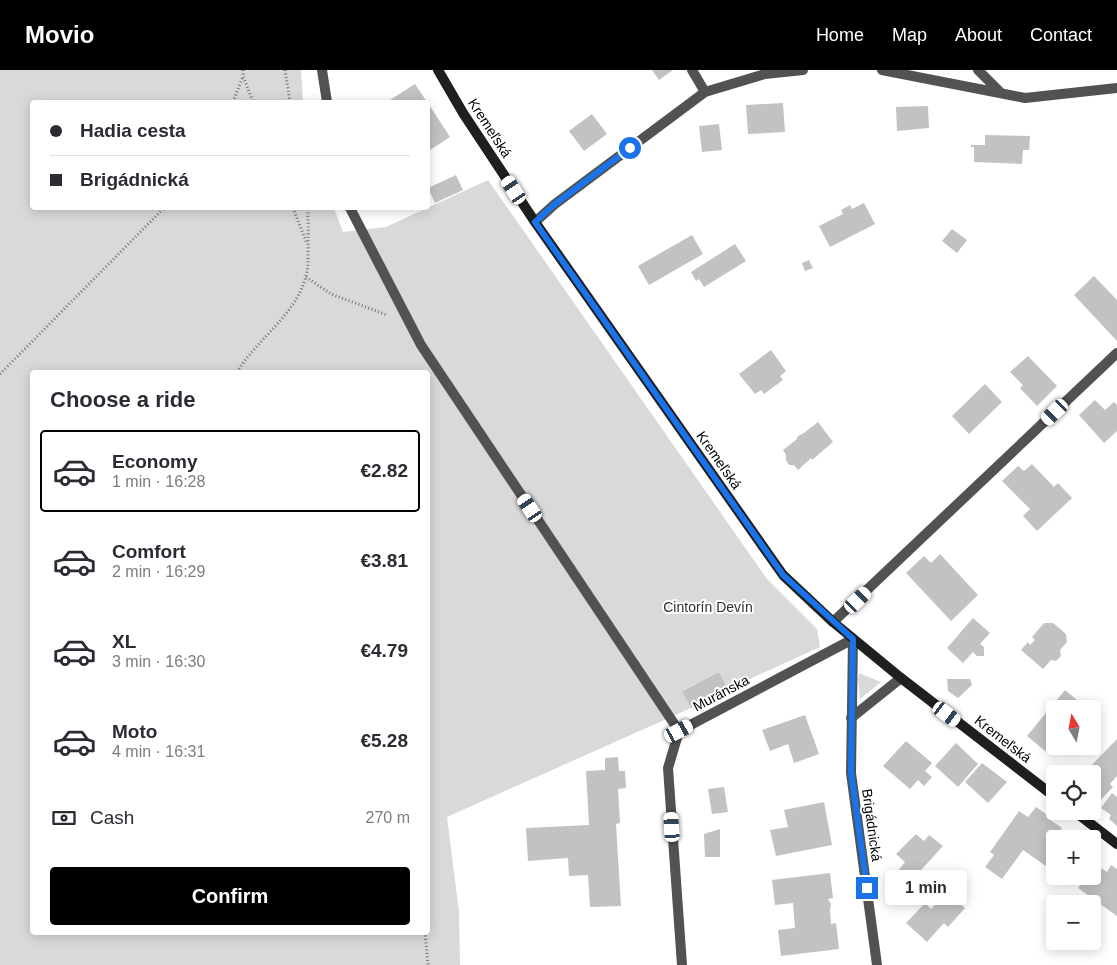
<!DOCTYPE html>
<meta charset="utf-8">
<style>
:root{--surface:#fff;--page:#f7f7f7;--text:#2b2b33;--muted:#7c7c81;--line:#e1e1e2;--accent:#000}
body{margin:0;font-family:Arial,sans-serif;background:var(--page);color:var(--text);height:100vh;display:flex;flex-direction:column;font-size:19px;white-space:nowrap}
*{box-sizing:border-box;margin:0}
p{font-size:16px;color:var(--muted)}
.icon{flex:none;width:28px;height:28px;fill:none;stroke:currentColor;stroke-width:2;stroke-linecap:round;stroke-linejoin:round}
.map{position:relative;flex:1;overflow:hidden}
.details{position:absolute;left:30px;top:300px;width:400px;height:565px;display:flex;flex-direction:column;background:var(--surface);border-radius:5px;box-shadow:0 2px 12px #0003}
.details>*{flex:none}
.guide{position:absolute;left:30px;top:30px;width:400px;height:110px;border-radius:5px;box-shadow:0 2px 12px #0003;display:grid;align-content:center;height:110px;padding:0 20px;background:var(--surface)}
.needle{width:32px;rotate:350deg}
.fabs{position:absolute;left:1046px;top:630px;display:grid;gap:10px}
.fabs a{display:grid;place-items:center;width:55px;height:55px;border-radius:5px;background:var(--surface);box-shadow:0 2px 12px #0003;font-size:25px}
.end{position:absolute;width:22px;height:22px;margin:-11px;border:6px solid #1a73e8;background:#fff;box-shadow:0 0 0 2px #fff}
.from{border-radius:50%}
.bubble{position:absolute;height:35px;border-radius:5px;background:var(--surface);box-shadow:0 2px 12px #0003;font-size:16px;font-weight:800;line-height:35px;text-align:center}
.car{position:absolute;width:15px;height:30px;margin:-15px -8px;border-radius:6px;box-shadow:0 0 4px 1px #0007;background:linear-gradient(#fff 24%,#345 0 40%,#fff 0 76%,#345 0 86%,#fff 0)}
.guide b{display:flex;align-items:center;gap:18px;height:48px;font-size:19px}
.guide b+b{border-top:1px solid var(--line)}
.guide i{width:12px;height:12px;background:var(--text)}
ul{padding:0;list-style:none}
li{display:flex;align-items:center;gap:15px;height:82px;margin:0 10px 8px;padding:0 10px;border:2px solid transparent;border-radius:5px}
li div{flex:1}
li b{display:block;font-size:19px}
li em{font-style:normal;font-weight:800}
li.active{border-color:var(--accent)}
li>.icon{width:45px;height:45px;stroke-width:1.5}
h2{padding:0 20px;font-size:22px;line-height:60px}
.pay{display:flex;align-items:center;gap:12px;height:55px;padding:0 20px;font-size:19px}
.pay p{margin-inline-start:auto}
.primary-button{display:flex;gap:10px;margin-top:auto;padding:10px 20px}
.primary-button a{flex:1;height:58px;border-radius:5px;background:var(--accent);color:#fff;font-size:20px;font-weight:800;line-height:58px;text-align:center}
header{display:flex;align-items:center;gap:30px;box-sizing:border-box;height:70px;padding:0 25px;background:var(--accent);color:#fff}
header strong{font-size:24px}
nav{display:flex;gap:28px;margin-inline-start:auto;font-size:18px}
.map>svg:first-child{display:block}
.green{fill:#d9d9d9;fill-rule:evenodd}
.building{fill:#c2c2c2}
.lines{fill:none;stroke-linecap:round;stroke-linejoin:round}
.path{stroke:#747474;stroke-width:3;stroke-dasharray:1 2.5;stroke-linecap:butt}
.street{stroke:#525252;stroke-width:10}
.secondary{stroke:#1f1f1f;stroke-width:10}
.route{stroke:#1a73e8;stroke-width:6}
.labels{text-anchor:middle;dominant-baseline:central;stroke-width:4;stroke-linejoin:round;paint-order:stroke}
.street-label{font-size:14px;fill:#000;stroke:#fff}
.park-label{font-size:14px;fill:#303030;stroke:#fff}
</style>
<header>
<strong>Movio</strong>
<nav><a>Home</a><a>Map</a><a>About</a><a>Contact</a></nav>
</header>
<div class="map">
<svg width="1117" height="895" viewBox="0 0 1117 895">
<rect width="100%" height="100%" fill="#fff"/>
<path class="green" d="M0,0h301l2,32h-271v106h302l9,24 43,-5 102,-47 279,399 50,50 3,18 -92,42 -9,-17 -36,18 8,18 -244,109 12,95 1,53h-460zM32,302h396v560h-396z
M859,603l22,9 -21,17 -2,-20z"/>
<path class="building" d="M652,0h21l-14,10z
M415,14l12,18h-35l-2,-2z
M428,33l22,34 -20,13 -2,-4z
M783,33l2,29 -37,2 -2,-29z
M928,36l1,22 -32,3 -1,-24z
M592,44l15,20 -23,17 -15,-20z
M719,54l3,26 -20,2 -3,-26z
M985,65l45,1 -1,14h-6l-1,14 -48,-2v-15h-3v-2h14z
M456,105l7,15 -28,13 -7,-15z
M864,133l11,21 -45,23 -11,-21 24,-12 -2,-4 9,-5 2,4z
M952,159l15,11 -10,13 -15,-12z
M692,165l11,19 -54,31 -11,-19z
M735,174l11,17 -42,26 -5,-8 -3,2 -5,-9z
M809,190l4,8 -8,3 -3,-8z
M1094,206l23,24v41l-43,-46z
M771,280l15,21 -6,5 3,4 -19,14 -3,-4 -6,4 -16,-20z
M1028,286l29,30 -20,20 -17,-18 3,-3 -13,-13z
M985,314l17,18 -33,32 -17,-18z
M1095,330l10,10 9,-8 3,3v26l-13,12 -25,-28z
M818,352l15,20 -21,18 -1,-2 -13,12 -4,-5h-5l-3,-5v-5l-3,-5 13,-10 2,-4 6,-3z
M1032,394l22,23 4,-4 14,15 -35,33 -14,-15 7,-7 -28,-28 16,-15 6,5z
M940,484l38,41 -27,26 -45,-48 18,-17 7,7z
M973,548l17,15 -10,11 4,3v9h-7l-4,-4 -10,11 -16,-15z
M1044,553h9l13,11 1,8 -7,8 1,6 -5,5 -5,-1 -8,9 -22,-19 7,-8 2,3 5,-5 -3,-3z
M719,602l9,17 -37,19 -9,-17z
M947,609h23l2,6 -14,13 -10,-7z
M1065,620l23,19h-33v37h2l-7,9 -23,-19z
M805,645l14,39 -25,9 -6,-19 -18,7 -8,-21z
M1117,669v37l-7,8 3,3 -21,22v-35h-9z
M906,671l26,22 -7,8 7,6 -8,9 -6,-6 -8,9 -27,-23z
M956,673l22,21 -20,23 -23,-21z
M618,687l1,14h6l1,17 -8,1 2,34 -4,1 5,82 -31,1 -2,-32 -19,1 -1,-18 -40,3 -2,-33 63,-3 -3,-54 19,-1v-12z
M982,693l25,19 -19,21 -23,-21z
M724,717l4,25 -16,2 -4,-25z
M1112,723l5,4v29l-8,-7 2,-4 -10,-7z
M824,732l8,43 -56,11 -6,-26 18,-3 -4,-17z
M1036,737l14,10 -1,2 13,9 -6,9 3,2h-4v37h4l-2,3 -10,-7 3,-3 -27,-19 -21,29 -17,-12 9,-12 -4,-3 29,-41 9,6z
M720,759v28h-15l-1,-23z
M916,764l8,7 5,-6 14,11 -33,36 -12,-11 7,-9 -9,-8z
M1095,794l12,8 4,-7 6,4v47l-39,-28 8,-12h6v-9z
M830,803l3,25 -5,1 3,5 -1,6 1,14 5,-1 3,26 -58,7 -3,-26 17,-2 -2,-25 -18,2 -3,-25z
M948,822l17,16 -17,19 -4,-4 -17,19 -21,-19 19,-20 6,6z"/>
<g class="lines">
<path class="path" d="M243,0v6l10,26
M285,0l5,32
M233,32l10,-26
M293,138l14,36
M306,207l25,17 56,21
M237,302c20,-33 59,-57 69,-96 3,-10 2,-20 2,-30 0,-14 1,-25 -1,-38
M0,304l164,-166
M425,862l3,33"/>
<path class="street" d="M322,0l5,32
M692,0l13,22
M882,0l143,28 92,-10
M978,0l23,23
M350,138l71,137 258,386
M535,152l20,-18 150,-112 60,-18 38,-4
M833,552l284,-269
M851,648l50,-40
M682,895l-14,-197 11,-37 174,-92 -2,134 26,192"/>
<path class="secondary" d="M438,0l25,43 72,109 248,353 50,47 68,56 154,119
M1074,741l43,33"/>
</g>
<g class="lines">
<path class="route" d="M630,78l-75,56 -20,18 248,353 70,64 -2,133 16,116"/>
</g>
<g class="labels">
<g class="street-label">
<text transform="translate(490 58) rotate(57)">Kremeľská</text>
<text transform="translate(719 390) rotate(55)">Kremeľská</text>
<text transform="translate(721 623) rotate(-28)">Muránska</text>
<text transform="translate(1003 669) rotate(38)">Kremeľská</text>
<text transform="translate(872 755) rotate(82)">Brigádnická</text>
</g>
<g class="park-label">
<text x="708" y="537">Cintorín Devín</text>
</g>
</g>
</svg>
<div class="fabs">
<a><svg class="needle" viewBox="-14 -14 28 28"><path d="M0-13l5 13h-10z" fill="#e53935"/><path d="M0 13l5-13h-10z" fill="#7c7c81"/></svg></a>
<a><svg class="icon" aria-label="locate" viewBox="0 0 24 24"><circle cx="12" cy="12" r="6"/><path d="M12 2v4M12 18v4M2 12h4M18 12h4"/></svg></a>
<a>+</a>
<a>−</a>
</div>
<i class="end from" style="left:630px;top:78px"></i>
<i class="end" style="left:867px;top:818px"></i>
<div class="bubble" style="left:885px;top:800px;width:82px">1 min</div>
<i class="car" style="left:514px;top:120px;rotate:327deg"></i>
<i class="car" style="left:1055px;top:342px;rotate:226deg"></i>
<i class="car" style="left:530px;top:438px;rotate:326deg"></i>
<i class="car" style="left:858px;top:530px;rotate:46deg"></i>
<i class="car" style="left:947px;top:644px;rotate:127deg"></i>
<i class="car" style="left:679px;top:661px;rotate:62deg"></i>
<i class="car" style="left:672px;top:757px;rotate:356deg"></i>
<div class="guide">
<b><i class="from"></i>Hadia cesta</b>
<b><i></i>Brigádnická</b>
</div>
<section class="details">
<h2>Choose a ride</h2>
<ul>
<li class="active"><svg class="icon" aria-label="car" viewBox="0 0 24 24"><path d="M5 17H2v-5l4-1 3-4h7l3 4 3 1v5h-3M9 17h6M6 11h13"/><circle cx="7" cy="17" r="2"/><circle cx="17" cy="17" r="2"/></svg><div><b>Economy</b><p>1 min · 16:28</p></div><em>€2.82</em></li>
<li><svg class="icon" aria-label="car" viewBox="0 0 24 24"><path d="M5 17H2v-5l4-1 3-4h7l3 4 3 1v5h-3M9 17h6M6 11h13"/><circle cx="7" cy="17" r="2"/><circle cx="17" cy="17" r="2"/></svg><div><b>Comfort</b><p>2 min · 16:29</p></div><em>€3.81</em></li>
<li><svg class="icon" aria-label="car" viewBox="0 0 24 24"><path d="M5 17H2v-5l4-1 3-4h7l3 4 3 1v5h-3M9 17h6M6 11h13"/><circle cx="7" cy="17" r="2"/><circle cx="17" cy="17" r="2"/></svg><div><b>XL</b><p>3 min · 16:30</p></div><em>€4.79</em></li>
<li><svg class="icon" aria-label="car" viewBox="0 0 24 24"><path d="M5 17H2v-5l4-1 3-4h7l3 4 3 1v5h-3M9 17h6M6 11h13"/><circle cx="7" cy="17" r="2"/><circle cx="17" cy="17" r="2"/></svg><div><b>Moto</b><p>4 min · 16:31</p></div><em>€5.28</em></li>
</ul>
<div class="pay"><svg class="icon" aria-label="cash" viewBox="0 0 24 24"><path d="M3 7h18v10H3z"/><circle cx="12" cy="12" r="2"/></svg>Cash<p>270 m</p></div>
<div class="primary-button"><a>Confirm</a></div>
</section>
</div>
